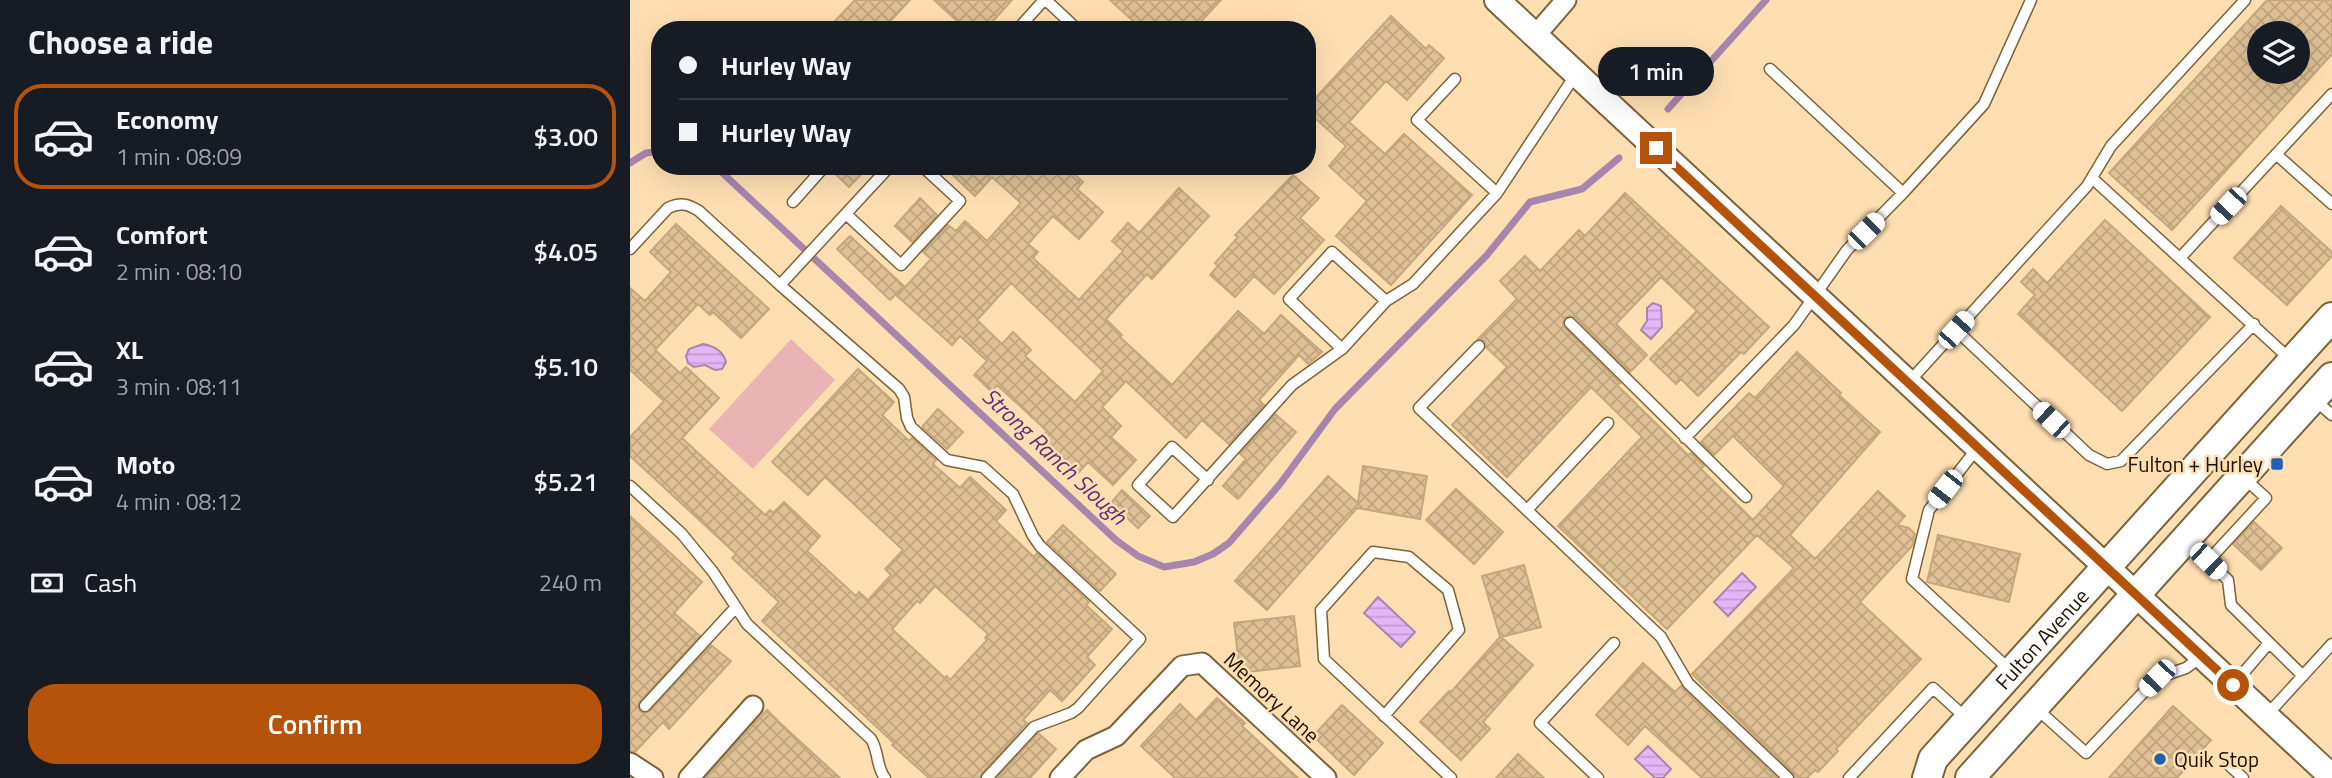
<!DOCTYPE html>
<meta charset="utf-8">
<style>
:root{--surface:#171b24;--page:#20242c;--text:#f1f3f6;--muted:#9ea1a6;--line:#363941;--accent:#b45309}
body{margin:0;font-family:"Titillium Web",sans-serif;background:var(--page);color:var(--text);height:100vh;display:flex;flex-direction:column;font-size:26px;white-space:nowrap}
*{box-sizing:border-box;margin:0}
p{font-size:23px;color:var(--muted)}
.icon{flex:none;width:38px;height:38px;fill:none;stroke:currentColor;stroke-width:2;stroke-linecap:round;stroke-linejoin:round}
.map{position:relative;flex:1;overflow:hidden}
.details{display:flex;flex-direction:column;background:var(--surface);width:630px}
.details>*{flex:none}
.hud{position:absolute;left:21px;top:21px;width:665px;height:154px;border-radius:28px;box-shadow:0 7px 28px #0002;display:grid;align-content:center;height:154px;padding:0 28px;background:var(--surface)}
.tools{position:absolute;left:1617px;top:21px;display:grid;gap:14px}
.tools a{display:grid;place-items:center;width:63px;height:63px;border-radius:50%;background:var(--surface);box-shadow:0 7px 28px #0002;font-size:35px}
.end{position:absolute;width:32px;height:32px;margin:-16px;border:9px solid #b45309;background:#fff;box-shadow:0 0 0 4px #fff}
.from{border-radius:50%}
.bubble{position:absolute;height:49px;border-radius:24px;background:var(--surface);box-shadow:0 7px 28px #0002;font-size:23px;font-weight:600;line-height:49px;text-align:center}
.car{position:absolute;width:21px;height:42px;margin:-21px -10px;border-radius:9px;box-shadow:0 0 5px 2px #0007;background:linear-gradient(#fff 24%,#345 0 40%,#fff 0 76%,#345 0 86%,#fff 0)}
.hud b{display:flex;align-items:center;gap:24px;height:66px;font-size:26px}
.hud b+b{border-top:2px solid var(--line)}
.hud i{width:18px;height:18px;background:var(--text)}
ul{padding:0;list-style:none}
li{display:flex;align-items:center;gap:21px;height:105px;margin:0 14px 10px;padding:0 14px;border:4px solid transparent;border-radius:28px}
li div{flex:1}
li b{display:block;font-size:26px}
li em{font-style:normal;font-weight:600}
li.active{border-color:var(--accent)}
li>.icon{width:63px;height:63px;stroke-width:1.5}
h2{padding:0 28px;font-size:32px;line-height:84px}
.pay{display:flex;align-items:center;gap:18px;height:77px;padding:0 28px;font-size:26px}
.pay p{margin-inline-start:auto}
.button{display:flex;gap:14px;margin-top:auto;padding:14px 28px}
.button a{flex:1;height:80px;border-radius:28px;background:var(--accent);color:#fff;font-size:28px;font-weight:600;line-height:80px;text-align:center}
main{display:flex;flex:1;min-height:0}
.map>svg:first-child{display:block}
.garden{fill:#eab4b5}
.water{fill:url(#water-rules);stroke:#a985ae;stroke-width:2}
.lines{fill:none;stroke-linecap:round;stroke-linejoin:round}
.stream{stroke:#a985ae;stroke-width:7}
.building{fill:url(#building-cross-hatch);stroke:#c5a77c;stroke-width:2;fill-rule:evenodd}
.service-casing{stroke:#7d6239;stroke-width:13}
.minor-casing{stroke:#7d6239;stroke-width:23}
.tertiary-casing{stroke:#7d6239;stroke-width:28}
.secondary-casing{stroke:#7d6239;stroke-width:32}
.service{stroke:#fff;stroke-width:10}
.minor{stroke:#fff;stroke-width:19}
.tertiary{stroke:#fff;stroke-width:24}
.secondary{stroke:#fff;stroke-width:28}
.route{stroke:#b45309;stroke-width:9}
.poi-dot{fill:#2060b1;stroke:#ffdfb2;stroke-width:2.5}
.labels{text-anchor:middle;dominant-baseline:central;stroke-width:5;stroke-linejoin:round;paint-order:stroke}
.poi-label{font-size:21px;fill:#1d1203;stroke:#ffdfb2;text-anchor:end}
.street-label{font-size:21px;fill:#1d1203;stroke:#ffdfb2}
.water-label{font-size:23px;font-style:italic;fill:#632b76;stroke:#ffdfb2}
</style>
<main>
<section class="details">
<h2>Choose a ride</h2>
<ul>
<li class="active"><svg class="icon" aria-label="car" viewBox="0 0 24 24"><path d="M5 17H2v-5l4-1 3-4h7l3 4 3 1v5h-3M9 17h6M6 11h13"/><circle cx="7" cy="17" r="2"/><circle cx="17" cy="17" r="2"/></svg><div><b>Economy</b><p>1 min · 08:09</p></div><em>$3.00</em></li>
<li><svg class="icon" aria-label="car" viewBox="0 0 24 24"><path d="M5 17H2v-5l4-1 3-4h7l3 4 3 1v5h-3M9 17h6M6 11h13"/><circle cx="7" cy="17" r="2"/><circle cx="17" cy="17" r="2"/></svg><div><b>Comfort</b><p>2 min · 08:10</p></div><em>$4.05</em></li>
<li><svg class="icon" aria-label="car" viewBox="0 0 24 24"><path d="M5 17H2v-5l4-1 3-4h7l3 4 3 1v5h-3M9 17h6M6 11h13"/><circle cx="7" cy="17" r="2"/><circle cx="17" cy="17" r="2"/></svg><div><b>XL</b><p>3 min · 08:11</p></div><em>$5.10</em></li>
<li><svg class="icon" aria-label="car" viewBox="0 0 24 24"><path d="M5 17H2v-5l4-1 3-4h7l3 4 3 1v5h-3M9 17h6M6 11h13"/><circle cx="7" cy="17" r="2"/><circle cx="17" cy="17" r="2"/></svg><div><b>Moto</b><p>4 min · 08:12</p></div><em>$5.21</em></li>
</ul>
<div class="pay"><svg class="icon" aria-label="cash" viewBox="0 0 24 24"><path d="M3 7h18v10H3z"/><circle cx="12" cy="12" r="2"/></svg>Cash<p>240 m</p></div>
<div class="button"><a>Confirm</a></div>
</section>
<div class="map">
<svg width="1702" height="778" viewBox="0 0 1702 778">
<defs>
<pattern id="water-rules" width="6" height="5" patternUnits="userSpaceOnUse" patternTransform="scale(1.75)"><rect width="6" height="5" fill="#e5b6f7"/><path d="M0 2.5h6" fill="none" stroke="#c49bd2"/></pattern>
<pattern id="building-cross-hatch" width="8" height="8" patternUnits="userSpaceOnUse" patternTransform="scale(1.75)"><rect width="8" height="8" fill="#dfc095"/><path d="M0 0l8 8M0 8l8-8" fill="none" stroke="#bfa47f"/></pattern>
</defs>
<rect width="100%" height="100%" fill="#ffdfb2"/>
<path class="garden" d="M161,339l44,41 -82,89 -44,-40z"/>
<path class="water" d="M1023,303l8,3 1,21 -11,12 -10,-9 6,-9v-13z
M73,344c11,2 20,7 23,18l-4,7 -7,1 -10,-5 -11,2 -6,-4 -2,-7 3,-7z
M1112,573l14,14 -28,29 -14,-14z
M748,597l37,35 -14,15 -37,-34z
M1018,746l23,23 -8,9h-8l-20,-19z"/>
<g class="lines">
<path class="stream" d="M1038,109l98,-109
M0,163l16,-10 14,-2
M85,166l401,374 22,16 26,11 30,-5 19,-8 16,-11 51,-59 55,-75 152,-154 43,-53 52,-13 37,-31"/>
</g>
<path class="building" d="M225,0h55l-28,30h-37l-10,-9z
M304,0h78l-27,30h-18z
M480,0h111l-28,30h-50z
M1637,0h65v54l-160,176 -63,-57zM1629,33h39v39h-39z
M761,16l35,33 3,-4 15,13 -37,42 -21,-19 -37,41 36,32 19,-20 68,61 -81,90 -55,-49 31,-35 -38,-35 17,-20 -39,-35v-4z
M202,166h37l-20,21 -18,-17z
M313,166h123l17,16 -6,7 26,23 -24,27 -26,-23 -25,28 10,8 -5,6 46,42 44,-49 -11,-10 16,-18 11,10 40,-45 30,28 -57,63 -5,-5 -41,45 16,16 -2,2 52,48 66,-74 26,23 17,-19 41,37 -14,12 -9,-9 -40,45 5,5 -35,39 -27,-24 -16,18 -60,-57 -24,26 19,19 -10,11 25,23 -23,25 -25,-23 -9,10 -38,-35 6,-6 -50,-46 -5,7 -18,-17 13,-14 -27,-25 -8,9 -55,-49 34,-37 -8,-7 25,-27 8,6 9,-10 22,20 34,-38 -29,-26 -17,19zM381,283l92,88 -28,31 -50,-46 6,-6 -18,-18 -11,12 -25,-24z
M663,175l26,23 -19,20 24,22 -50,54 -20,-18 -19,21 -25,-22 8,-9 -3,-3 23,-26 -3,-2z
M995,193l144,134 -25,27 -3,-2 -43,44 -17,-17 -5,5 -26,-25 47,-48 -36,-34 -45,47 31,31 -17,17 -55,-55 -6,-1 -5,2 -1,6 2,4 55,55 -3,2 71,70 3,-2 13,13 -3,3 52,51 31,-34 -51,-50 -19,19 -13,-13 48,-49 6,5 42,-46 44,41 -2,2 41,37 -90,103 25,24 63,-68 27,25 -8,9 12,3 6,6 -2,11 -53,57 61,57 -85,90 2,2 -20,21 -3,-2 -8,8h-12l-2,-5 -101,-99 102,-106 -37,-33 -90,94 -109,-103 84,-89 -51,-50 -84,90 -55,-52 55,-58 -21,-20 -1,-6 -7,-2 39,-40 -17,-18 25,-25 15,15 39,-41 6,6z
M290,198l17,17 -25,27 -17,-16z
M1651,206l51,46v4l-45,49 -53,-47z
M1475,220l105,97 -88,94 -104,-97 17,-19 -14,-13 12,-13 14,14z
M46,224l93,85 -28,29 -28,-26 -3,3 -12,-11 -43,46 25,23 6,-6 33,31 -37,40 83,77 5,-5 3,3 11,-11 36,34 -13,15 49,45 3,-4 9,8 23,-25 -6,-6 18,-19 -78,-73 -17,18 -36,-33 86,-93 36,33 -12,13 27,26 3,-3 24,22 -3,4 27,24 10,-11 36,33 -10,11 38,36 3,-4 52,49 -3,3 26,24 -25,28 8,8 -33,36 -12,-11 -27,30 4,3 -45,50 -2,5h-51l-37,-33 2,-2 -132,-122 17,-19 -47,-44 4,-4 -106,-98v-19l34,-36 -34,-31v-82l15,13 26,-29 -21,-20zM305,586l53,48 -3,4 2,2 -37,40 -3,-4 -2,2 -53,-49 25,-28 3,2z
M220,236l54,50 -14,14 -53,-51z
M308,409l25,23 -16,17 -25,-22z
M645,414l21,18 -58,67 -15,-13 23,-27 -6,-5z
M733,466l64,10 -7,43 -63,-11 -90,102 -32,-29 93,-105 30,27z
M826,489l47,43 -29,32 -48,-44z
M492,490l28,26 -12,12 -27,-25z
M0,516l72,66 -28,31 26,23 -60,65 -2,4 2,6 4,2 6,-2 61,-66 20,16 -62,68 -6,-7 -28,30 -5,-1z
M1624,522l28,26 -21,22 -28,-26z
M433,525l53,49 -16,17 -53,-49z
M1308,535l82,19 -11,48 -82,-20z
M894,565l17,62 -40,10 32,28 -50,57 7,7 -29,31 -41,-38 29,-31 2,1 49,-55 -18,-61z
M664,616l6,50 -60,7 -6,-50z
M1013,663l32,29 6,-6 96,92h-75l-57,-52 -17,19 -32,-30z
M587,698l28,25 -3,3 56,52h-123l-34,-32 39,-42 16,16z
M712,705l41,38 -29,32 -41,-39z
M1543,706l38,34 -34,38h-68z
M137,710l13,13 60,55h-135z
M408,733l18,16 -26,29h-33z
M888,754l26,24h-48z"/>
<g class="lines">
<g class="service-casing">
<path id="service" d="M416,0l32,30
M387,30l27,-30
M1140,69l133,124
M825,79l-38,41 80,73 79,-119
M1646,154l56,50
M1462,178l199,182
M163,202l32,-36
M216,214l55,51 59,-64 -38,-35
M0,249l38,-41c12,-6 20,-4 31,3l81,74 110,-119
M1550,258l152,-164
M150,285l119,104 5,8 3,21 4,9 36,33 36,7 30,27 20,42 7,10 100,93 -62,69 -7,5 -37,14 -47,51
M940,323l176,174
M1326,330l133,125 18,9 14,-3 133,-137
M849,346l-60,62 242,229 27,46 100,95
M712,349l44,-48
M1279,382l178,-196 24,-40 134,-146
M1686,401l16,14
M1055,438l109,-113 53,-75 56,-57 81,-89 47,-104
M1348,447l-49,63 -17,69 99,92
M578,480l-36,-33 -34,38 35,32 119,-132 50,-36 -53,-50 43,-47 54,49 27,-17 84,-91
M0,486l52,48 31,38 23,35
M897,510l81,-87
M1558,542l40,38 3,25 72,71
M1578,561l58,-63 -23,-21
M1603,685l36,-42
M15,706l91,-99 11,17 124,115c8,12 5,28 14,39
M1407,709l49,44 71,-75 29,-10 16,-12
M754,716l75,-86 -11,-40 -39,-33 -36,-5 -52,58 3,49 127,119
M1636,716l66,-72
M1599,765l14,13
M968,778l-58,-55 74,-80
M1219,778l84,-90 33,30"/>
</g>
<g class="minor-casing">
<path id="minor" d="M905,36l31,-36
M0,763l23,15
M59,778l64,-72
M430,778l26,-28 30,-14 66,-70 20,-3 124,115"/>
</g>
<g class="tertiary-casing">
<path id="tertiary" d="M867,0l835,777"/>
</g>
<g class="secondary-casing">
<g id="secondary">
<path id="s1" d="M1297,778l6,-19 399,-442"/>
<path d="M1340,778l362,-401"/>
</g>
</g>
<use href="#service" class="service"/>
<use href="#minor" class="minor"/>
<use href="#tertiary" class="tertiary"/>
<use href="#secondary" class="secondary"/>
</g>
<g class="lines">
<path class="route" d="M1026,148l577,537"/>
</g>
<g class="poi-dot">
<rect x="1640" y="457" width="14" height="14" rx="3.5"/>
<circle cx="1530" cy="759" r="7"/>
</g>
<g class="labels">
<g class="poi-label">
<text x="1633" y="464">Fulton + Hurley</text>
<text x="1544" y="759" text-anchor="start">Quik Stop</text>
</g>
<g class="street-label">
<text stroke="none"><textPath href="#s1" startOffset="182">Fulton Avenue</textPath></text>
<text transform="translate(642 697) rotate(43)">Memory Lane</text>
</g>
<g class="water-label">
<text transform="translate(425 456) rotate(43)">Strong Ranch Slough</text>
</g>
</g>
</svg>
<div class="tools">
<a><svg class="icon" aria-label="layers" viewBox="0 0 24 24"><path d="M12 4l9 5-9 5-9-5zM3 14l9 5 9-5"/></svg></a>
</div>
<i class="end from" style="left:1603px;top:685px"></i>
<i class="end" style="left:1026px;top:148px"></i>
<div class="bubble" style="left:968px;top:47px;width:116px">1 min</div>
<i class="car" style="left:1598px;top:206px;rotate:223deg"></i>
<i class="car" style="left:1236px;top:231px;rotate:45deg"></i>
<i class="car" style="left:1326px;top:330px;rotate:42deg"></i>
<i class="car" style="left:1421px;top:420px;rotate:313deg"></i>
<i class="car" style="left:1315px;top:489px;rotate:218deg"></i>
<i class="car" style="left:1578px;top:561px;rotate:134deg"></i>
<i class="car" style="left:1527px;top:678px;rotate:224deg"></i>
<div class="hud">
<b><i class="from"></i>Hurley Way</b>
<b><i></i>Hurley Way</b>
</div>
</div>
</main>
